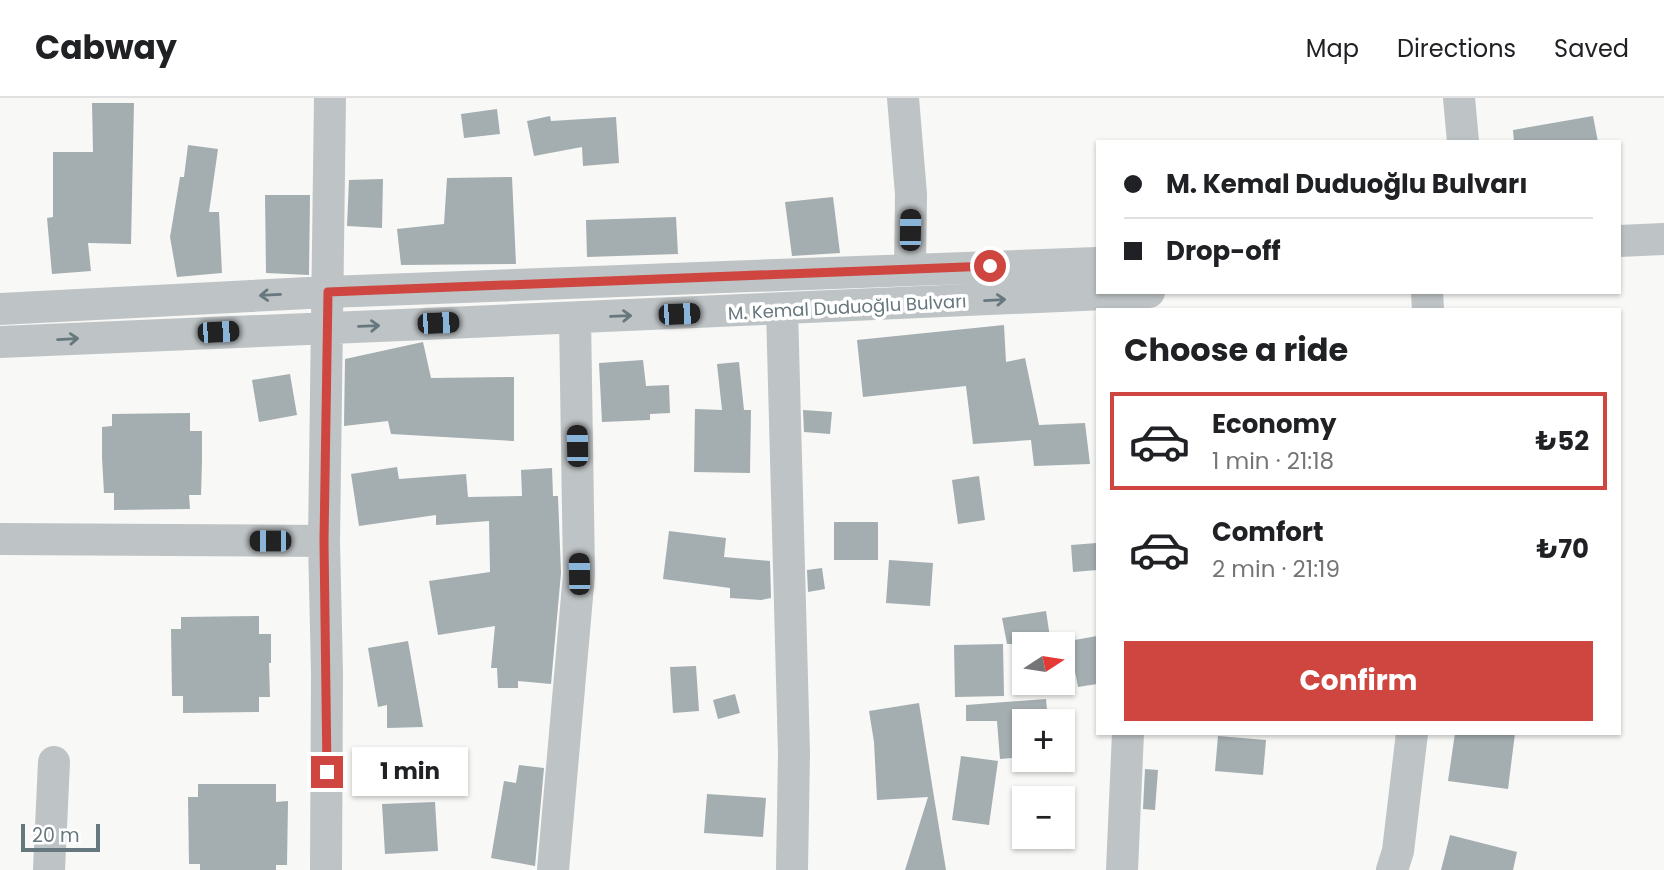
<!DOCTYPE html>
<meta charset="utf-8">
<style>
:root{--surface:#fff;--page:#f6f6f6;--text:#202124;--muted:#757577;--line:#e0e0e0;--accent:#ce463f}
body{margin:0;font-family:Poppins,sans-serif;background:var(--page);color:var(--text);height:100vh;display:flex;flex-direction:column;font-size:26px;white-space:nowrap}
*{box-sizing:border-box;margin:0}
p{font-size:23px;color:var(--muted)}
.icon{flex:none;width:38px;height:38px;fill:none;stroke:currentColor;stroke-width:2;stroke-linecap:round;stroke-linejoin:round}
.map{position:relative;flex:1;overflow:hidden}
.sheet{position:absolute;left:1096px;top:210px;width:525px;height:427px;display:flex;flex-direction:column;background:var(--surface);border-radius:0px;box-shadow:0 2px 5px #0004}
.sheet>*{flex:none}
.top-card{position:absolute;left:1096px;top:42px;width:525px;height:154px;border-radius:0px;box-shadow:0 2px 5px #0004;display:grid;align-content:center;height:154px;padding:0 28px;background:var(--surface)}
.needle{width:46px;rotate:78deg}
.fabs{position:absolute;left:1012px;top:534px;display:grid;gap:14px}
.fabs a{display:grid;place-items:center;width:63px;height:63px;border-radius:0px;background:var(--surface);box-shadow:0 2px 5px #0004;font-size:35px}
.scale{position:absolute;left:21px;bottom:18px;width:79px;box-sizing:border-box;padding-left:7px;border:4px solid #66787d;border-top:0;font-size:19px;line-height:24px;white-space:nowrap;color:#66787d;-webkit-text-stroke:5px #fff;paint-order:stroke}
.end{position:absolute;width:32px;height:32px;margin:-16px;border:9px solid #ce463f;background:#fff;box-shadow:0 0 0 4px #fff}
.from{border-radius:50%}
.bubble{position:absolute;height:49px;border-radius:0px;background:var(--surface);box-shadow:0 2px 5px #0004;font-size:23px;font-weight:700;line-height:49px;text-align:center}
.car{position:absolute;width:21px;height:42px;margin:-21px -10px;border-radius:9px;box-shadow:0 0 5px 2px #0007;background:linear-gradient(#222 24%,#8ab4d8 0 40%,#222 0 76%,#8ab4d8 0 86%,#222 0)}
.top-card b{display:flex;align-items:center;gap:24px;height:66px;font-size:26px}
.top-card b+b{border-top:2px solid var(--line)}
.top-card i{width:18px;height:18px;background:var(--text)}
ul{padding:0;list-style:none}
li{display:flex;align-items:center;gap:21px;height:98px;margin:0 14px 10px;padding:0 14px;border:4px solid transparent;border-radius:0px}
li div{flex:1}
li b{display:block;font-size:26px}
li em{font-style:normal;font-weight:700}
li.on{border-color:var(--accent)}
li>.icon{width:63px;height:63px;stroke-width:1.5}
h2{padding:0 28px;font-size:32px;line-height:84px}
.cta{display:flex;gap:14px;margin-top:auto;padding:14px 28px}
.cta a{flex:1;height:80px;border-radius:0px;background:var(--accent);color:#fff;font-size:28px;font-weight:700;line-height:80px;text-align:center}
header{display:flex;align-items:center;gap:42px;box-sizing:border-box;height:98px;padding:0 35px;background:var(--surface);border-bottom:2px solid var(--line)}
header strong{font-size:33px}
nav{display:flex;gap:38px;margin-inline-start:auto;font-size:24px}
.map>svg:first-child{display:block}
.building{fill:#a4adb0}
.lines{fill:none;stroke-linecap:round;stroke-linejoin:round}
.minor{stroke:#bec3c5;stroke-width:32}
.oneway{stroke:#66787d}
.route{stroke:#ce463f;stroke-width:9}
.labels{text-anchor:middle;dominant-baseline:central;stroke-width:7;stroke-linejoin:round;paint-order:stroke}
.street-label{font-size:18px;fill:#66787d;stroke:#fff}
</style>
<header>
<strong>Cabway</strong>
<nav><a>Map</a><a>Directions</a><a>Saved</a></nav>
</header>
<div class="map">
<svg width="1664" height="772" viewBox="0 0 1664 772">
<rect width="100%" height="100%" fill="#f8f8f6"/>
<path class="building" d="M92,5h42l-3,141 -43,-1 3,28 -39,3 -5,-56 6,-1v-65h40z
M497,11l3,25 -36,4 -3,-24z
M550,18l1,5 65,-4 3,46 -36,3 -1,-19 -48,9 -7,-35z
M1593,18l5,26h-84l-1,-12z
M188,47l30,4 -9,63h10l3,61 -45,4 -7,-40 10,-60h4z
M512,79l4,87 -115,1 -4,-36 47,-5 3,-46z
M383,81l-1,49 -35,-2 2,-46z
M265,97h45l-1,80 -43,-2z
M833,99l7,56 -48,3 -7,-54z
M676,119l2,37 -91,3 -1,-37z
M1004,227l2,37 19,-4 14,67 46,-2 5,41 -56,2 -3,-26 -58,4 -7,-58 -103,11 -6,-57z
M423,244l8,36 83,-1v64l-123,-7 -3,-13 -44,5 1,-67z
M643,262l3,26 23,-1 1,28 -20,1v6l-48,2 -3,-59z
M739,264l5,48h7l-1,63 -56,-1 1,-63 27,1 -5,-46z
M290,276l7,41 -38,7 -7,-42z
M803,312l29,2 -2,22 -26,-2z
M190,315v18h12v29l-1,35h-12l1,14 -76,1v-17h-10l-2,-35v-31l10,-1v-12z
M397,369l2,12 67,-5 2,23 54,-1 -1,-26 31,-2 1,28h5l3,77 -10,111 -33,-3v7h-20l-1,-20h-6l4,-42 -57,9 -9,-54 61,-9 -1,-51 -53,4v-10l-77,11 -8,-52z
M979,378l6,44 -27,4 -6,-44z
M834,424h44v38h-44z
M669,433l57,7 -2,19 46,4 1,37 -10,2 -31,-2v-10l-67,-9z
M1097,445v27l-24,2 -2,-27z
M889,462l44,3 -3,43 -44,-3z
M822,470l3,21 -17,3 -1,-22z
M1046,513l5,33h-44l-5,-26z
M259,518v18h12v29h-2l1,34h-11v15l-76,1v-17h-11l-1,-67h10v-12z
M1097,538v48l-19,3 -9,-46z
M408,543l15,86 -36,1v-23l-9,2 -10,-59z
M1003,546l1,52 -49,1 -1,-52z
M696,568l3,45 -26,2 -3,-46z
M735,596l5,19 -22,6 -5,-19z
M1046,601l2,22h-24v36l-24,2 -3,-38h-31v-16z
M919,605l15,94 12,73h-41l23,-73 -51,3 -3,-58 -5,-31z
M1455,635h60l-7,56 -60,-8z
M1218,638l48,4 -3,35 -48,-4z
M961,658l37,5 -9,64 -37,-5z
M519,667l25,3 -9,98 -44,-8 13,-77 12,2z
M1145,671l13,1 -3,40 -12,-1z
M198,686h78v18l12,-1 -1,64h-11v5h-76v-6h-11l-1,-67h10z
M707,696l59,4 -3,39 -59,-4z
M435,704l3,49 -53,3 -3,-50z
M1450,737l67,17 -4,18h-72z"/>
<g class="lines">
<path class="minor" d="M903,0l8,96 -1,75
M1459,0l4,44
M1619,143l45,-2
M1427,194l1,18
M0,211l328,-17 769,-29
M782,212l12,443 -2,117
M0,244c383,-17 766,-31 1149,-50
M0,441l324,2
M49,772l5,-108
M326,772l1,-197 -3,-132 6,-443
M553,772l26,-296 -4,-256
M1122,772l6,-137
M1392,772l6,-19 14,-118"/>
</g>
<defs><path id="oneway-shaft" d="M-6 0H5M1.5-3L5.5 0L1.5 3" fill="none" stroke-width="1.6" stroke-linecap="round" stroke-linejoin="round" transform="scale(1.75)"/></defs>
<g class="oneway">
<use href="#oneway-shaft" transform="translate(270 197) rotate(177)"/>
<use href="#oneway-shaft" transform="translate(995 202) rotate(-3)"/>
<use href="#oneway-shaft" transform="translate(621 218) rotate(-2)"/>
<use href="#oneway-shaft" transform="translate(369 228) rotate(-2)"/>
<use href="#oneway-shaft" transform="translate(68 241) rotate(-3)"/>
</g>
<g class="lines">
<path class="route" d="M327,674l-3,-231 4,-249 662,-26"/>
</g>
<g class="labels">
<g class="street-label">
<text transform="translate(847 209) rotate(-3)">M. Kemal Duduoğlu Bulvarı</text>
</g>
</g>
</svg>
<div class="fabs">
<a><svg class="needle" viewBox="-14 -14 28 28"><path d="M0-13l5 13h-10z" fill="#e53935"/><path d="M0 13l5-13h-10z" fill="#757577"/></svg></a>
<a>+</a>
<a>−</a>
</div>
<div class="scale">20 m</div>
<i class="end from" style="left:990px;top:168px"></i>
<i class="end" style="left:327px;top:674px"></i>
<div class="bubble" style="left:352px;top:649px;width:116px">1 min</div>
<i class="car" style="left:910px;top:132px;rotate:1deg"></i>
<i class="car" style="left:679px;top:216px;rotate:88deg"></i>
<i class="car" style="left:438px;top:225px;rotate:88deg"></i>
<i class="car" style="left:218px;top:234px;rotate:87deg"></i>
<i class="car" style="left:577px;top:348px;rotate:359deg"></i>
<i class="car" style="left:270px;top:443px;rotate:270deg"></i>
<i class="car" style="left:579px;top:476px;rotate:359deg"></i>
<div class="top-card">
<b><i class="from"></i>M. Kemal Duduoğlu Bulvarı</b>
<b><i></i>Drop-off</b>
</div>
<section class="sheet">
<h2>Choose a ride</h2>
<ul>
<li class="on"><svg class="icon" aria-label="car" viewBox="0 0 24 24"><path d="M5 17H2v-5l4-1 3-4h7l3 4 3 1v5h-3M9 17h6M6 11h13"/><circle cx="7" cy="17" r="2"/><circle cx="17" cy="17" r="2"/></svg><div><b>Economy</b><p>1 min · 21:18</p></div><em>₺52</em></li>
<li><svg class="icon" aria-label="car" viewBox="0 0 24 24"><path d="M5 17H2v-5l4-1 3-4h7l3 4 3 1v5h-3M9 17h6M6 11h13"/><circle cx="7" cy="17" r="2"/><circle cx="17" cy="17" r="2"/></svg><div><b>Comfort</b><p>2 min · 21:19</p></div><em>₺70</em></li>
</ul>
<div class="cta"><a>Confirm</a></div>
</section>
</div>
